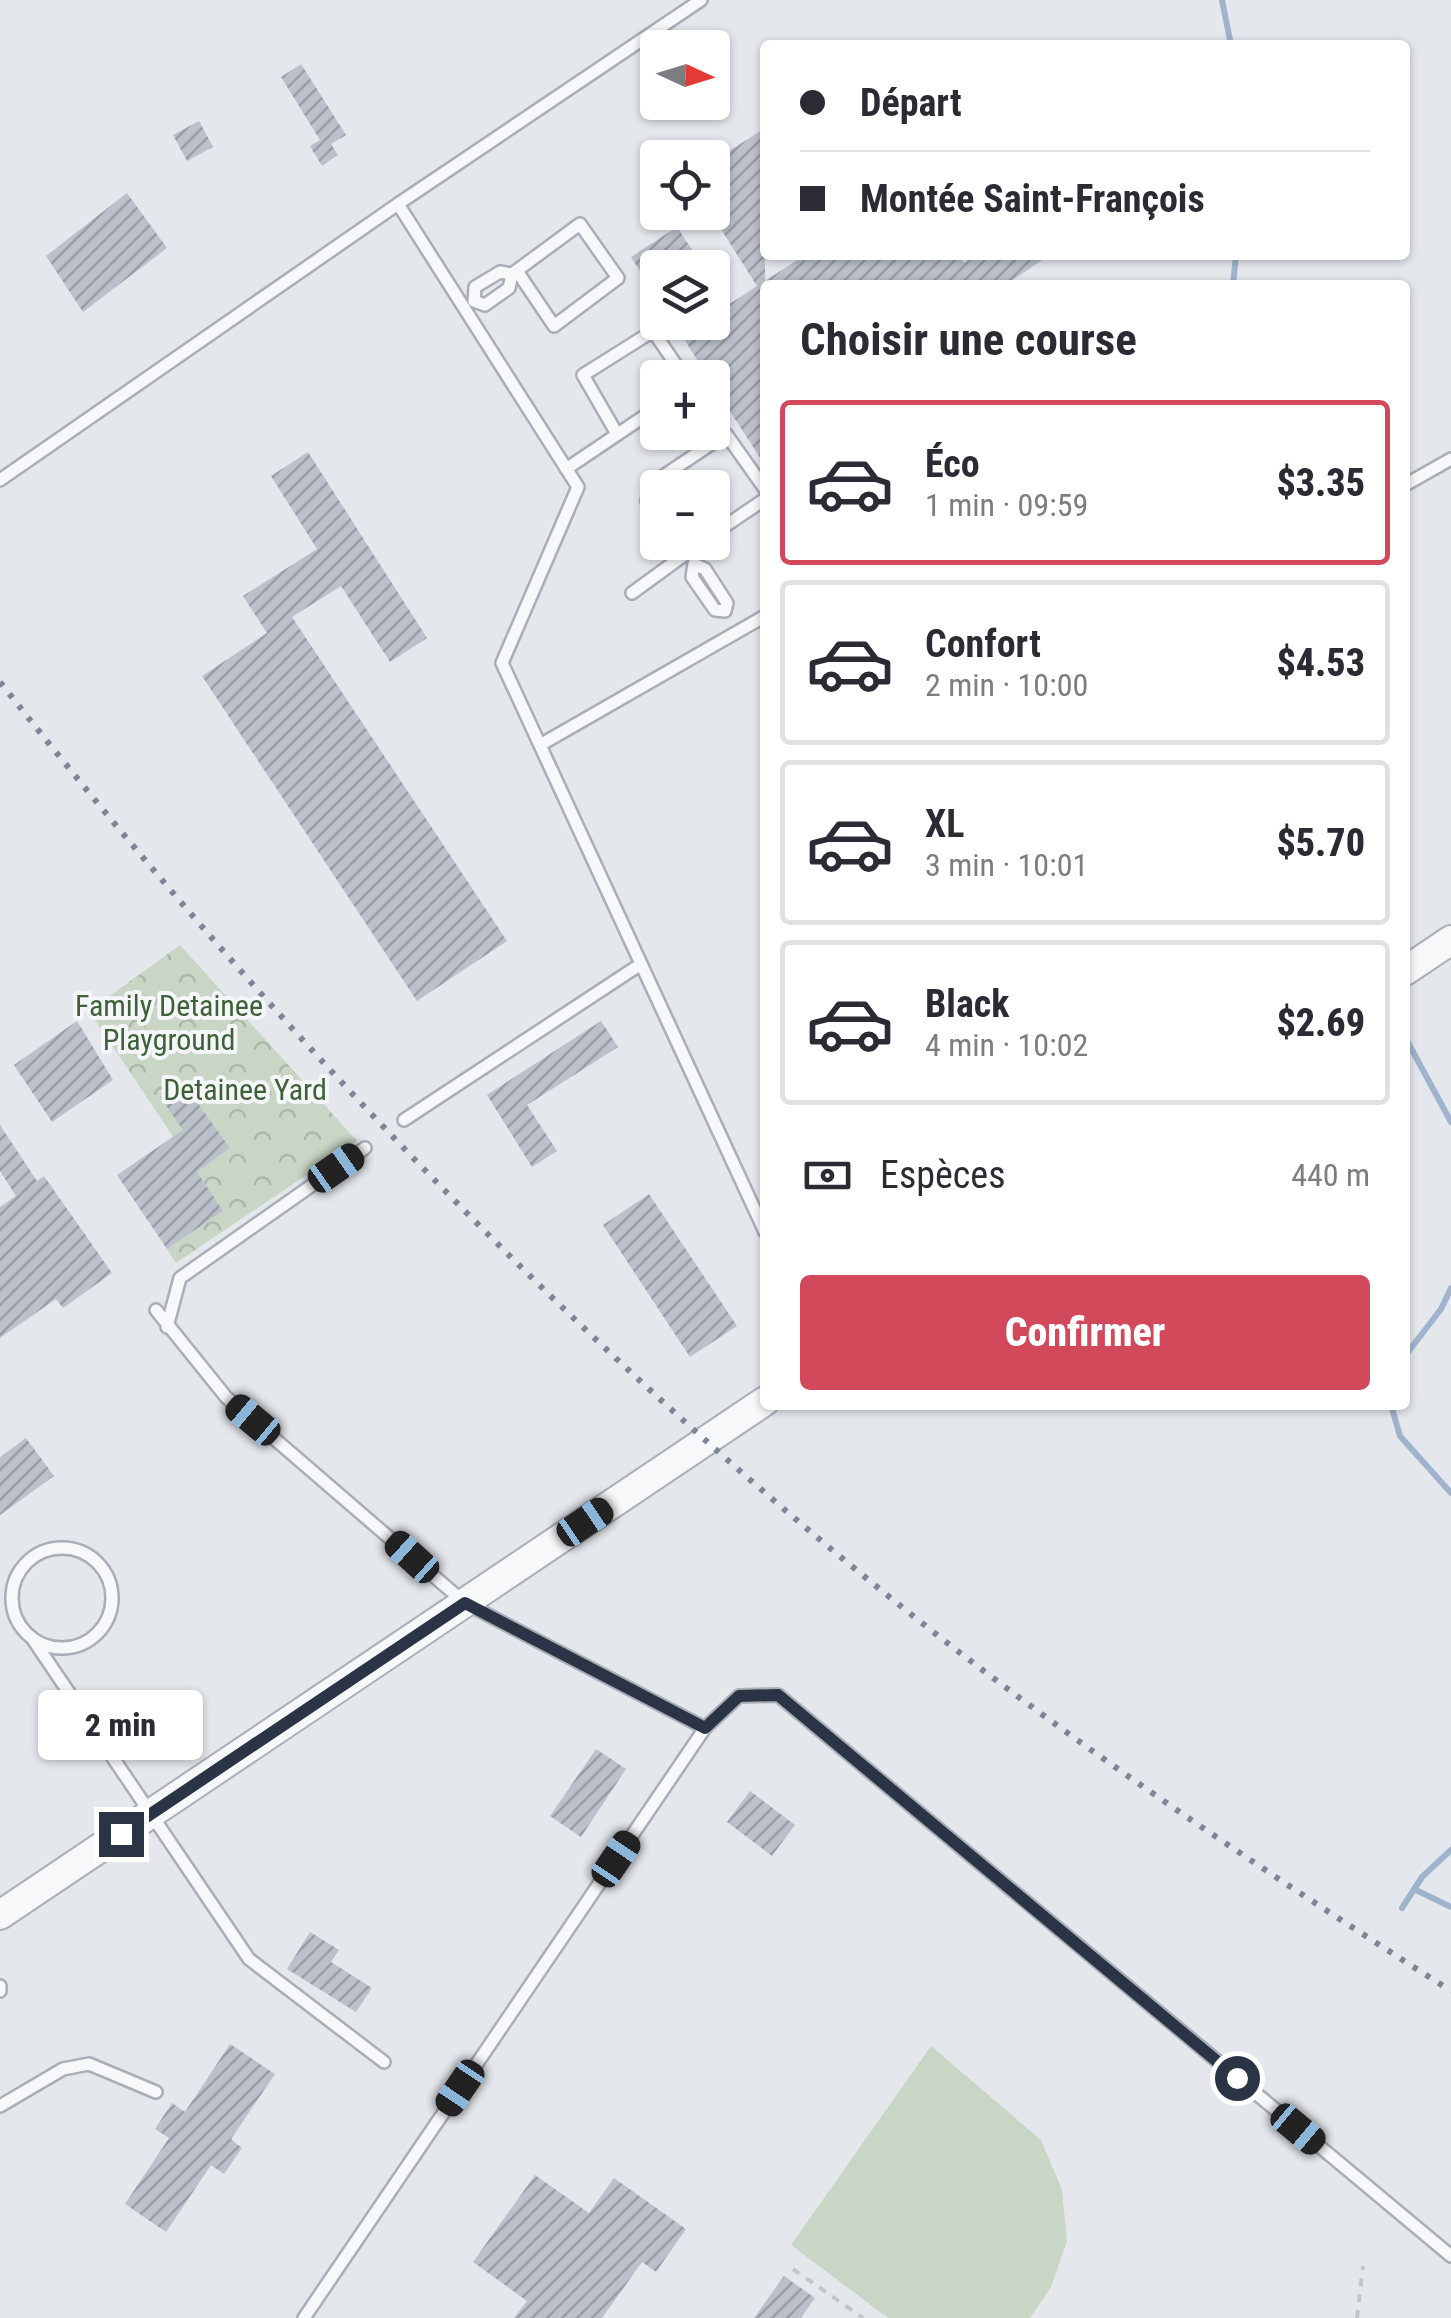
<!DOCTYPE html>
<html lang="fr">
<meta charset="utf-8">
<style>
:root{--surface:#fff;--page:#f7f7f7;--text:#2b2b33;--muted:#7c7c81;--line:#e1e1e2;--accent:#d1495b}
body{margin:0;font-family:"Roboto Condensed",sans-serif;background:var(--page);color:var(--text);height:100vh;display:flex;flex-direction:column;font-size:38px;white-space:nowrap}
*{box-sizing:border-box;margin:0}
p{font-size:32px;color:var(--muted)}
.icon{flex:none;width:55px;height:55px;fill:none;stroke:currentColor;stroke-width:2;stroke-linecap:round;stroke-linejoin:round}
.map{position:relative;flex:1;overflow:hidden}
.sheet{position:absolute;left:760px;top:280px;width:650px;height:1130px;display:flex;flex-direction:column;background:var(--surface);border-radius:10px;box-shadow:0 2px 8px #0004}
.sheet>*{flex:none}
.banner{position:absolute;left:760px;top:40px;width:650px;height:220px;border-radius:10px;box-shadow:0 2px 8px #0004;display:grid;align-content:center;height:220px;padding:0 40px;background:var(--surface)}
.needle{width:65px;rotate:94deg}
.fabs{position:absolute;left:640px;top:30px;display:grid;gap:20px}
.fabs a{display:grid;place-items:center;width:90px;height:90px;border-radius:10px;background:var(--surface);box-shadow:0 2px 8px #0004;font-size:50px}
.end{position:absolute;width:45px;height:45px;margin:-22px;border:12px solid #2b3445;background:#fff;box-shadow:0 0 0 5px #fff}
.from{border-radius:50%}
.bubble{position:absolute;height:70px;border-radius:10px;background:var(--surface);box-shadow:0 2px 8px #0004;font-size:32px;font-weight:800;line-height:70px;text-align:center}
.car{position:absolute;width:30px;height:60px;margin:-30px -15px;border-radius:12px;box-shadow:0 0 8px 2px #0007;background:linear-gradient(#222 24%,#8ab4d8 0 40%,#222 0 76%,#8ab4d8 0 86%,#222 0)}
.banner b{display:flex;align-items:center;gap:35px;height:95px;font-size:38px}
.banner b+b{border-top:2px solid var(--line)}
.banner i{width:25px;height:25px;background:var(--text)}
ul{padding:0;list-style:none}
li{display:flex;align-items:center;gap:30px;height:165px;margin:0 20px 15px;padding:0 20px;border:5px solid var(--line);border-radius:10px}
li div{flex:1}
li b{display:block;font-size:38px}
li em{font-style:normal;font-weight:800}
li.active{border-color:var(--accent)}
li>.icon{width:90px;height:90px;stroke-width:1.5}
h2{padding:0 40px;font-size:45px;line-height:120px}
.pay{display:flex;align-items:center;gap:25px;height:110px;padding:0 40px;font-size:38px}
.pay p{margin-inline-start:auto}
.button{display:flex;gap:20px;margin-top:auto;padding:20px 40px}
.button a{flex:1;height:115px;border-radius:10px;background:var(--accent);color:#fff;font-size:40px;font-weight:800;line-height:115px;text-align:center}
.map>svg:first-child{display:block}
.grass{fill:#c9d6c5}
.forest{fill:url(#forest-crowns)}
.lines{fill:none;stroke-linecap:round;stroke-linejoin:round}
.stream{stroke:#9fb4cc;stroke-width:6}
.building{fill:url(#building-hatch)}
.service-casing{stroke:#a9aeb7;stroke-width:16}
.tertiary-casing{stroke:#a9aeb7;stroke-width:32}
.path{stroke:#c2c5cb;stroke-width:4;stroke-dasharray:8 8;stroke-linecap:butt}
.service{stroke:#f7f8fa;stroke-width:11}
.tertiary{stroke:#f7f8fa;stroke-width:28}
.rail{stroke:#7d8696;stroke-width:6;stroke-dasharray:5 10;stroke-linecap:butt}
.route{stroke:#2b3445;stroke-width:12}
.labels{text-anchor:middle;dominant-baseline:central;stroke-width:8;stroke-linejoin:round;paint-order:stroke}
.park-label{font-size:30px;fill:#3f6138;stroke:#f4f6f9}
</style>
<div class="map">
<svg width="1451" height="2318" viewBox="0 0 1451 2318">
<defs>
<pattern id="forest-crowns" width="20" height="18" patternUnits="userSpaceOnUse" patternTransform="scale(2.5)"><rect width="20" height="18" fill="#c9d6c5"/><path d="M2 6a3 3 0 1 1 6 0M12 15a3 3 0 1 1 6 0" fill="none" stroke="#adb8ab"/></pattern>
<pattern id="building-hatch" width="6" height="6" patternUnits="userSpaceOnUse" patternTransform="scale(2.5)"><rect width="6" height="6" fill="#bbc0ca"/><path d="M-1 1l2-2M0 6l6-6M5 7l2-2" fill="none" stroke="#989da6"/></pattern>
</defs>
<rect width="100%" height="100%" fill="#e4e7ec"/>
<path class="grass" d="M931,2046l110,94 21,50 5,51 -16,46 -21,31h-142l-97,-73z"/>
<path class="forest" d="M180,945l177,196 -181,122 -9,-14 56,-38 -26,-39 33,-24 -48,-67 21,77 -11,7 -103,-154z"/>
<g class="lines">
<path class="stream" d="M1222,0l9,45
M1233,285l3,-30
M1405,1037l46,85
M1405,1356l36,-47 10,-21
M1391,1405l9,31 51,57
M1414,1889l37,18
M1402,1908l20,-31 29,-27"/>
</g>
<path class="building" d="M301,64l45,71 -15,9 7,11 -16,11 -12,-20 10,-6 -39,-63z
M199,121l14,26 -26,14 -14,-26z
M765,128v153l40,-26h153l6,8 12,-8h74l-45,30h-240v180l-53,-81v-6h-3l-36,-56h39v-41l16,24 29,-19 -45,-71v-53z
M127,193l40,55 -84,64 -37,-56z
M677,227l27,41h-46v30l-27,-41z
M308,452l119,186 -37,24 -49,-76 -49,31 215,324 -90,60 -215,-325 65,-43 -24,-37 74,-47 -46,-73z
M77,1021l36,59 -61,42 -38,-57z
M601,1021l17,26 -91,58 30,46 -25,16 -45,-72z
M182,1081l48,67 -33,24 26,39 -56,38 -50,-74 66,-45 -23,-33z
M0,1125l37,56 7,-5 68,97 -49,35 -7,-9 -56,39v-131l16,-11 -16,-25z
M649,1194l88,132 -47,31 -87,-132z
M26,1438l28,38 -54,39v-58z
M596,1749l30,20 -45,68 -31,-21z
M750,1791l45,34 -23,31 -45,-34z
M310,1932l29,18 -8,12 41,26 -16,24 -69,-43z
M230,2044l45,30 -44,65 11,9 -18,26 -13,-9 -45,67 -41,-28 44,-66 -14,-9 17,-26 13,9z
M535,2175l54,38 25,-35 72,51 -30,43 -14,-10 -40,56h-88l13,-17 -54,-39z
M784,2276l31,22 -14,20h-47z"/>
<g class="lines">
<g class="service-casing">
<path id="service" d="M701,0l-303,204 180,283 -76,176 263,569
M500,272l12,2 -3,14 -24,17 -11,-4 1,-14z
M512,274l68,-50 38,54 -64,48 -37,-55
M617,434l-34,-59 70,-44 32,47
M566,469l92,-62
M0,480l398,-276
M1405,485l46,-26
M658,515l-11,-14 3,-16 76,-51 39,55
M712,535l53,-36
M694,564l11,5 22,34 -2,8 -10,-1 -23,-33z
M632,593l70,-51
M540,745l225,-129
M404,1120l237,-156
M156,1310l70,87 239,206 240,125
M167,1327l13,-49 185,-130
M12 1598a50 50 0 1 1 100 0a50 50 0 1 1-100 0Z
M32,1638l217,321 135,103
M0,1986v5
M0,2106l63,-37 26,-5 67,28
M304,2318l401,-590 34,-32 39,-1 673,561"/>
</g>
<g class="tertiary-casing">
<path id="tertiary" d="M1405,971l46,-31
M0,1915l765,-514"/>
</g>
<path class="path" d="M793,2269l70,49
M1357,2318l6,-52"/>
<use href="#service" class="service"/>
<use href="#tertiary" class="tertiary"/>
<path class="rail" d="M0,682c274,348 584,674 932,949 166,130 341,246 519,360"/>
</g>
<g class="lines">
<path class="route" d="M121,1834l344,-231 240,125 34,-32 39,-1 459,383"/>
</g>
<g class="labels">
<g class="park-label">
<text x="169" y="1005">Family Detainee<tspan x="169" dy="34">Playground</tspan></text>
<text x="245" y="1089">Detainee Yard</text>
</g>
</g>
</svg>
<div class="fabs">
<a><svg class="needle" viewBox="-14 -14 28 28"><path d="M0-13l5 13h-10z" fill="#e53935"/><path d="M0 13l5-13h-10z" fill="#7c7c81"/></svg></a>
<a><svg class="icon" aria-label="locate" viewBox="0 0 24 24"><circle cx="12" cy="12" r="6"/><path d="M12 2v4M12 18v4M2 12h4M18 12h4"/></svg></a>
<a><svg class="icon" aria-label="layers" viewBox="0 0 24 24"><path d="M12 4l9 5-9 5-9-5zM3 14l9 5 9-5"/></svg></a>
<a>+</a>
<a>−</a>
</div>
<i class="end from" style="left:1237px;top:2078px"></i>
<i class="end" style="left:121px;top:1834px"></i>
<div class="bubble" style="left:38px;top:1690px;width:165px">2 min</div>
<i class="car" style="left:336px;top:1168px;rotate:55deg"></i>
<i class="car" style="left:253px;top:1420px;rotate:310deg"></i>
<i class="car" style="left:585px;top:1522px;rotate:56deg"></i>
<i class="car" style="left:412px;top:1557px;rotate:312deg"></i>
<i class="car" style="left:616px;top:1859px;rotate:34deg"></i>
<i class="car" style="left:460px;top:2088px;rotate:214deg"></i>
<i class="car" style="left:1298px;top:2129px;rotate:130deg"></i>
<div class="banner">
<b><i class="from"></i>Départ</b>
<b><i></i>Montée Saint-François</b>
</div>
<section class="sheet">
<h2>Choisir une course</h2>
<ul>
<li class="active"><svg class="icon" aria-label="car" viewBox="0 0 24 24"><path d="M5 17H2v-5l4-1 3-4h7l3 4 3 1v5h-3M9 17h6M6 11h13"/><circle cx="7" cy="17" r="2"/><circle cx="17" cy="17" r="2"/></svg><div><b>Éco</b><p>1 min · 09:59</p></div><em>$3.35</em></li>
<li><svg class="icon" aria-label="car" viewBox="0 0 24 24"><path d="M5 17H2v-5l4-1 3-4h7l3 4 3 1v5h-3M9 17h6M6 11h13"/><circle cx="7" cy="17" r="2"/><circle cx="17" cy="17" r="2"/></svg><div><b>Confort</b><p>2 min · 10:00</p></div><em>$4.53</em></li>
<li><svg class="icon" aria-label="car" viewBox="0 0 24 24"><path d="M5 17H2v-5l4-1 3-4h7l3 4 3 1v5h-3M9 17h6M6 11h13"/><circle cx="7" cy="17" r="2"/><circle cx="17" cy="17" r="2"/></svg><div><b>XL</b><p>3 min · 10:01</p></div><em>$5.70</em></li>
<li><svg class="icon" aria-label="car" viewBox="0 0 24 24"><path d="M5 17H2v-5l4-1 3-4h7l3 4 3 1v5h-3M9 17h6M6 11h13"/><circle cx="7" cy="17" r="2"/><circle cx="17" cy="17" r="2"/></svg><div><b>Black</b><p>4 min · 10:02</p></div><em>$2.69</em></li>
</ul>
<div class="pay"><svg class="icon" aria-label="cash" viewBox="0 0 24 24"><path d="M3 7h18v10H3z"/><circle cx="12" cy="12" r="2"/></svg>Espèces<p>440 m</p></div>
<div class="button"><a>Confirmer</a></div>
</section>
</div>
